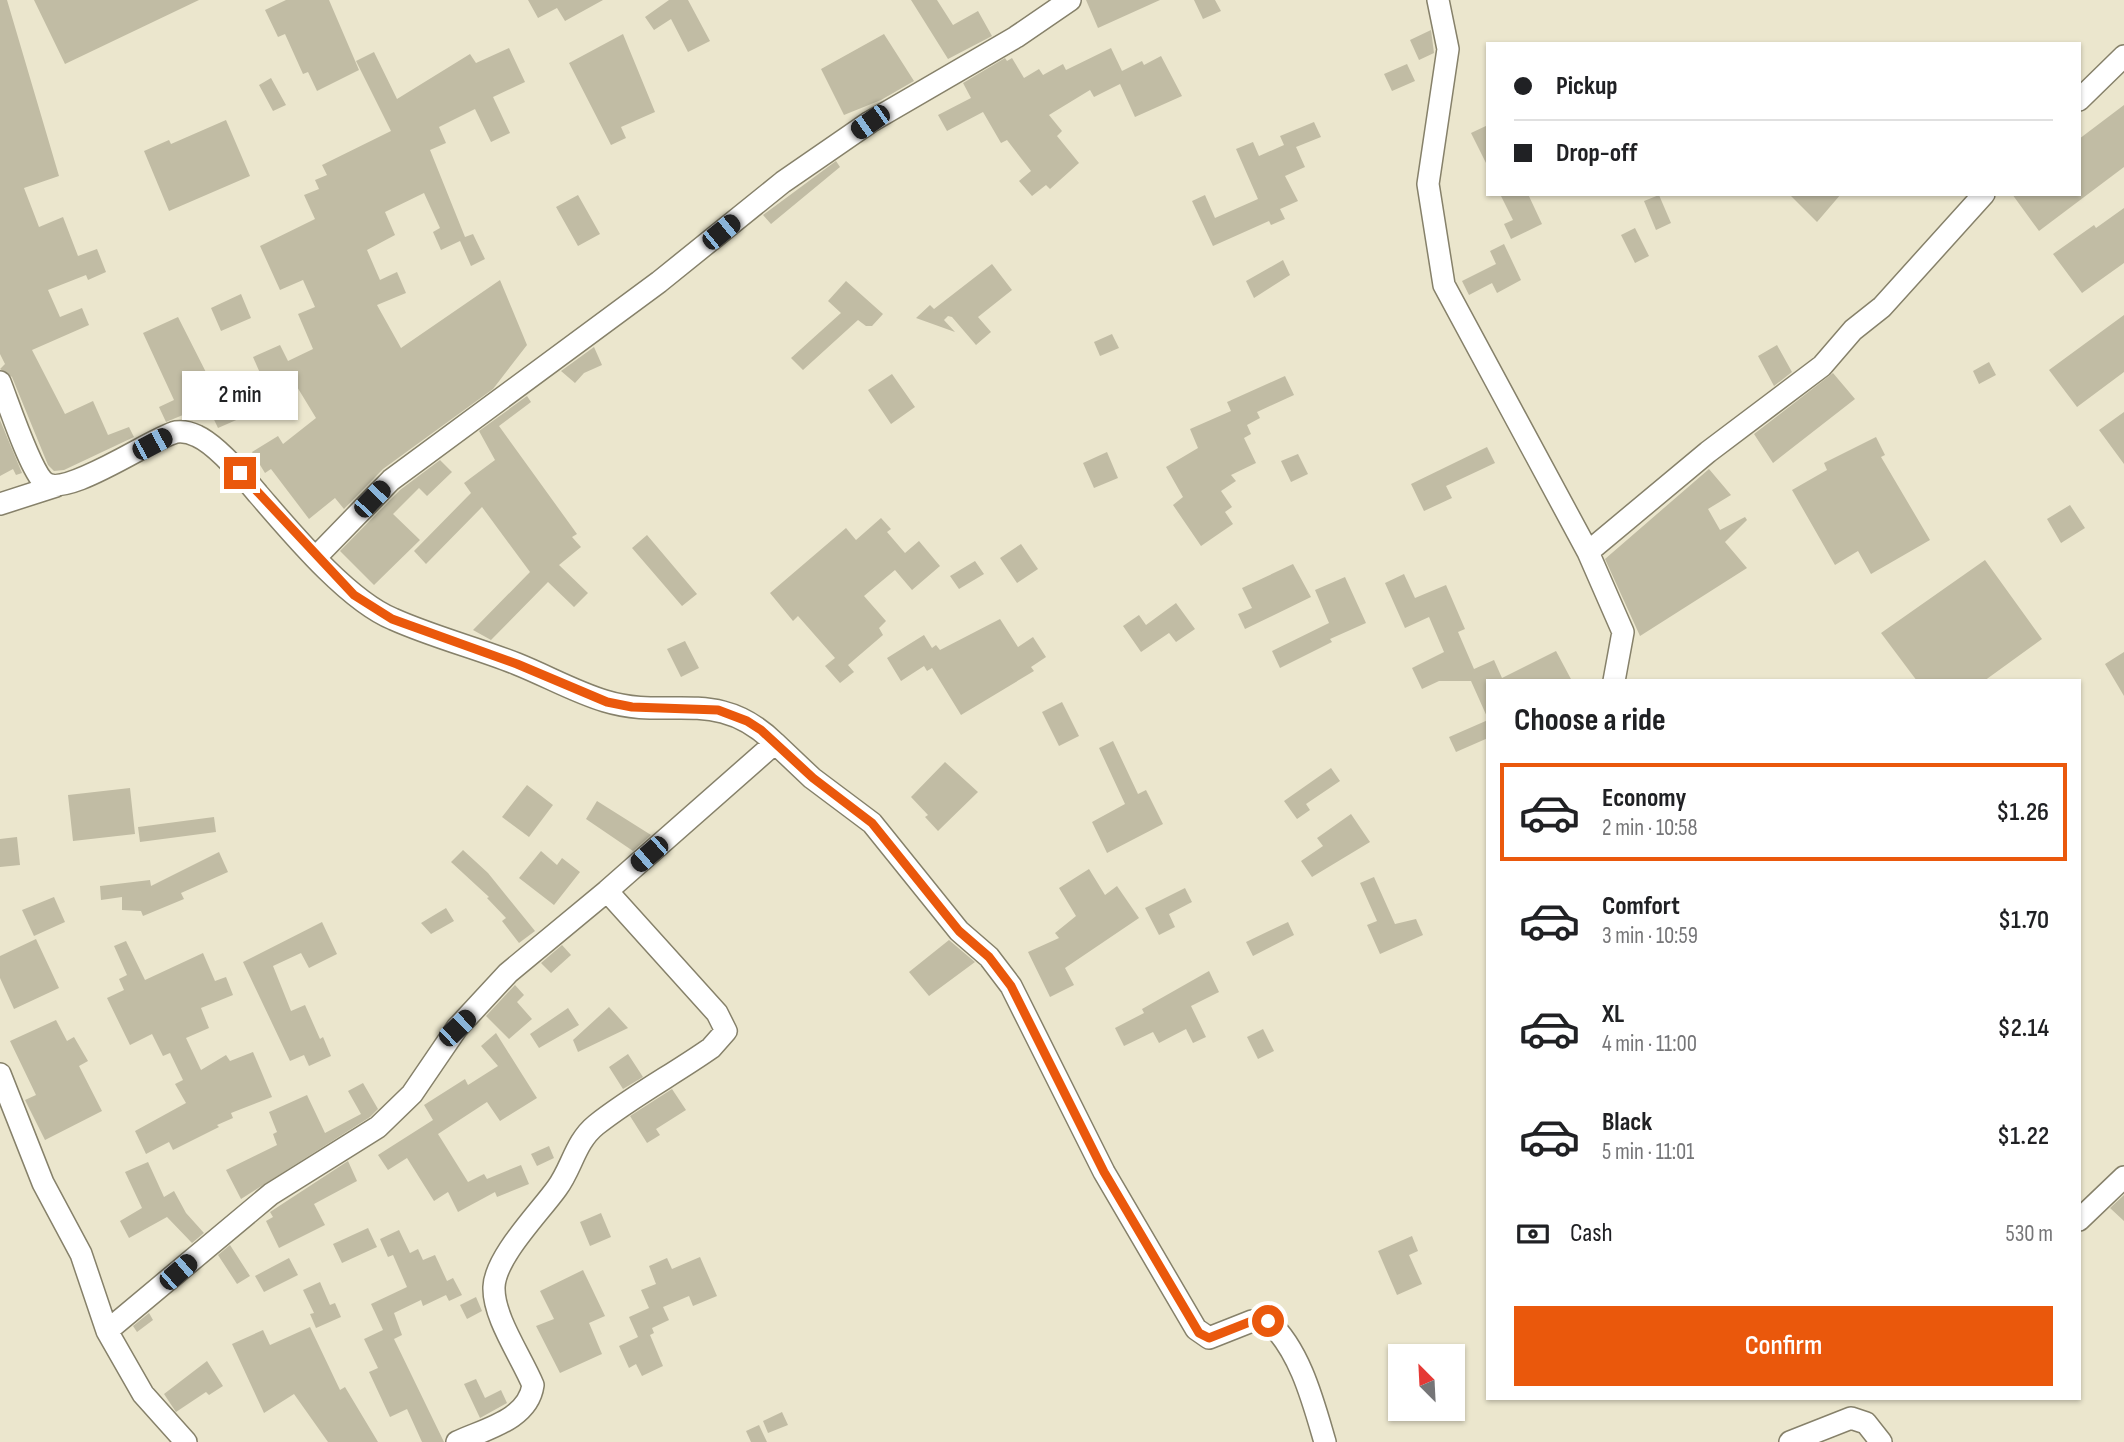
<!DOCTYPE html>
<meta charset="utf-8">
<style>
:root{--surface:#fff;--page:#f6f6f6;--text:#202124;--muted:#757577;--line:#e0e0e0;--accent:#ea580c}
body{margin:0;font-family:"Sofia Sans Condensed",sans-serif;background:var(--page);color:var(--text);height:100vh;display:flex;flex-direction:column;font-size:26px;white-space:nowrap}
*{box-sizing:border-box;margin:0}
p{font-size:23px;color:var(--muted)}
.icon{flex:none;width:38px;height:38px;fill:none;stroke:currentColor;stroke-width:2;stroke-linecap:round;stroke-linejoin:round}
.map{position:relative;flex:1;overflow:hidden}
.side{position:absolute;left:1486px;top:679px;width:595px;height:721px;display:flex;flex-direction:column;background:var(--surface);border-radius:0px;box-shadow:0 2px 5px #0004}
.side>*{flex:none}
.guide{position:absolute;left:1486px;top:42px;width:595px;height:154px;border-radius:0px;box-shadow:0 2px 5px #0004;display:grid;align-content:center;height:154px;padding:0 28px;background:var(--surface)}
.needle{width:46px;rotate:336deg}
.fabs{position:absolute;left:1388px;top:1344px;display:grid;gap:14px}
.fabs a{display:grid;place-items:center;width:77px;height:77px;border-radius:0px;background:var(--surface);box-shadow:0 2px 5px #0004;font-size:35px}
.end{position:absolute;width:32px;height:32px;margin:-16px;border:9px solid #ea580c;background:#fff;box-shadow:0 0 0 4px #fff}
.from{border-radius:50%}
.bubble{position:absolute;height:49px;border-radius:0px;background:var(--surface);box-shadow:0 2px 5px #0004;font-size:23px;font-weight:600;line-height:49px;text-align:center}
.car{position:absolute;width:21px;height:42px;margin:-21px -10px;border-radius:9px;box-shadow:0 0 5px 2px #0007;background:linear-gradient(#222 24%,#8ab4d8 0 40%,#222 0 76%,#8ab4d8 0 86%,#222 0)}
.guide b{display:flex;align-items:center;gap:24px;height:66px;font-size:26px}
.guide b+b{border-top:2px solid var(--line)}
.guide i{width:18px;height:18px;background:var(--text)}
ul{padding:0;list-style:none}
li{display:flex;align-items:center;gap:21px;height:98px;margin:0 14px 10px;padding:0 14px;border:4px solid transparent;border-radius:0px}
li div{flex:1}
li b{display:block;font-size:26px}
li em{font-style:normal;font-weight:600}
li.on{border-color:var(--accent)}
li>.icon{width:63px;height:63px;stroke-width:1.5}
h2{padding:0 28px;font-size:32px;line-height:84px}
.pay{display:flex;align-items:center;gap:18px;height:77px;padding:0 28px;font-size:26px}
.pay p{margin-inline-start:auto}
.primary-button{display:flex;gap:14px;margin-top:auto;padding:14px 28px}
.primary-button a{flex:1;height:80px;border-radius:0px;background:var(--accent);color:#fff;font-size:28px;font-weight:600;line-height:80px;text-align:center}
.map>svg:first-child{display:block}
.building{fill:#c1bca4}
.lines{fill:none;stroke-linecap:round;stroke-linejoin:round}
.minor-casing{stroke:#86816a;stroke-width:24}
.minor{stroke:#fff;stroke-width:21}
.route{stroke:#ea580c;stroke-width:9}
</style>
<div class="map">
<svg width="2124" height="1442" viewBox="0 0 2124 1442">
<rect width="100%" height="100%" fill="#ebe6cd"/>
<path class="building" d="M0,0h7l52,176 -35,12 15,39 24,-10 15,39 19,-7 9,23 -18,8 -2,-5 -38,15 12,27 22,-9 7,17 -57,25 33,64 28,-13 15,34 21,-8 5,10 -70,33 -10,1 -6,-6 -36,-88 -12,-8 5,-5 -5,-10z
M34,0h165l-134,64z
M286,0h43l30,70 -42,21 -9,-19 -5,2 -18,-40 -7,3 -13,-27z
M528,0h75l-38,21 -8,-13 -19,10z
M669,0h19l22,41 -22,11 -17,-33 -17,11 -9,-13z
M911,0h26l16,25 25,-14 14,25 -44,23z
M1086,0h74l-62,28z
M1194,0h21l6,11 -18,8z
M1431,30l3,23 -15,7 -9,-20z
M623,34l32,78 -34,15 5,11 -15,7 -42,-82z
M884,34l30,47 -33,19 -37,15 -23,-46z
M509,48l16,34 -32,15 17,36 -19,9 -16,-33 -36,18 7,16 -16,7 35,87 8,-3 12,25 -14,7 -11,-25 -19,9 -8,-18 7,-4 -16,-35 -39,19 10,23 -28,15 13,30 17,-8 9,21 -29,12 24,43 99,-68 27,65 -34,44 -110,80 -39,40 -9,-11 -26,21 -38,-50 -6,4 -13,-21 26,-16 5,8 33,-26 -28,-46 -25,8 -10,-23 27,-12 8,16 25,-12 -15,-35 17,-7 -12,-27 -23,10 -20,-44 55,-27 -11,-24 15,-6 -4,-9 12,-5 -5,-10 69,-34 -35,-70 18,-9 23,47 73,-45 6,9z
M1111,48l11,23 20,-10 2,4 17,-9 21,40 -47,21 -15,-33 -26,13 -4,-7 -41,25 13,16 -5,5 22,27 -29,26 -4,-4 -14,11 -13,-15 12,-10 -24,-31 -6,3 -18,-31 -36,19 -9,-16 33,-17 -8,-15 42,-25 2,3 5,-3 12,20 15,-9 4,6 20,-11 3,6z
M1407,64l8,17 -23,10 -8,-17z
M271,78l15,27 -13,6 -14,-26z
M2124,105v62l-85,64 -27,-37h67v-55z
M226,120l24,56 -81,35 -25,-60 25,-11 2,4z
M1314,122l7,15 -25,10 9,20 -20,9 13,25 -18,8 5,10 -14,6 -2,-4 -56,25 -21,-45 13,-6 10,23 43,-19 -22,-50 17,-7 6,14 25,-11 -4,-9z
M1488,125v42l-17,-34z
M836,161l4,6 -69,57 -8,-9z
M1500,194h28l14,30 -31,15 -7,-15 9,-4z
M1789,194h52l-24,28z
M578,195l22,39 -22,12 -22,-39z
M1659,195l12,28 -15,7 -12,-29z
M2124,208v55l-42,30 -29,-39 41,-29 2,3z
M1635,228l14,28 -14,7 -14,-28z
M1504,244l17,36 -24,13 -5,-10 -23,12 -7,-14 34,-17 -6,-13z
M1283,260l7,15 -36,23 -8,-17z
M992,264l20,26 -34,27 13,15 -15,13 -24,-28 -4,-1 -4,4 11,12 -39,-14 14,-13 4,4z
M846,281l37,33 -11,12h-6l-8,-6 -55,50 -12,-12 50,-45 -13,-12z
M241,294l10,24 -30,13 -10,-23z
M2124,315v57l-47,35 -28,-37z
M178,317l38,75 20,-9 14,31 -32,14 -11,-23 -41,17 -7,-15 15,-7 -31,-67z
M1112,334l7,14 -19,8 -6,-14z
M1777,345l15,27 -18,14 -16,-30z
M594,347l8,18 -18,8 -9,10 -14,-12z
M1989,362l7,13 -17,9 -6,-13z
M1833,373l22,26 -82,64 -19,-29z
M892,374l23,33 -24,17 -23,-34z
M1285,376l9,19 -37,17 3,6 -13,7 4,9 -7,4 12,25 -25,12 5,6 -15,10 11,16 -7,5 8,12 -32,22 -28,-41 10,-8 -17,-30 32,-19 -8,-19 41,-18 -4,-9z
M527,396l4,6 -32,24 78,108 -5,3 9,10 -22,18 29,28 -14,14 -26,-25 -57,58 -18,-10 57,-58 -48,-65 -56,57 -12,-13 57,-58 -7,-10 31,-23 -16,-29z
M2124,412v52l-25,-34z
M0,420l22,53 -6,2 -3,-6 -13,7z
M1876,437l9,18 -4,2 49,83 -59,34 -13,-23 -23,14 -43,-75 35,-20 -3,-7z
M1487,447l8,16 -49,23 6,12 -28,13 -13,-27z
M1107,452l11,26 -24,10 -11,-25z
M1298,454l10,20 -17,8 -10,-21z
M440,460l12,12 -25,24 -8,-8 -26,26 27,26 -46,45 -34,-34 60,-61z
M1709,469l22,26 -23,14 12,21 25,-13 2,3 -22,22 22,26 -107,68 -35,-77z
M2070,505l15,23 -24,15 -14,-24z
M881,518l10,11 -4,3 18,21 14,-12 21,25 -28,24 -17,-20 -31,26 22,25 -7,7 4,7 -35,30 6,7 -14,11 -15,-17 10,-8 -37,-42 -5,5 -23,-28 76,-65 10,12z
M647,535l50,59 -15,12 -50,-58z
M1021,544l17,25 -21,14 -17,-25z
M1985,560l57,79 -58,42h-67l-36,-48z
M975,561l9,13 -25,15 -9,-13z
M1293,564l18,33 -66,32 -7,-15 14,-6 -10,-20z
M1404,574l11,24 31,-13 19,44 -7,3 16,37 20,-9 8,18 54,-27 16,30h-84v38l-17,-38h-32l-17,8 -10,-21 32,-16 -15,-35 -24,11 -20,-45z
M1345,577l21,46 -36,16 2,3 -52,26 -8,-17 57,-28 -14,-33z
M1176,603l19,26 -19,13 -7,-9 -28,19 -18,-26 16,-11 7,10z
M1000,619l18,28 15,-10 13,20 -15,10 3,4 -73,44 -29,-47 -5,3 -3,-5 -23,15 -14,-23 37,-23 8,13 4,-3 4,5z
M685,641l14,27 -18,9 -14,-28z
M2124,652v44l-19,-32z
M1062,702l17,34 -20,10 -17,-34z
M1488,720v18l-32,14 -7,-15z
M1113,741l25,53 8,-4 17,34 -56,29 -15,-31 33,-18 -26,-56z
M945,762l33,30 -40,39 -13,-14 3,-2 -17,-18z
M1331,768l9,13 -34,23 4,6 -13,9 -13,-18z
M527,785l26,20 -24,32 -27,-20z
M130,788l5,46 -62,7 -5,-46z
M597,801l54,34 -18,16 -47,-32z
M1351,814l19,28 -58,35 -11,-16 22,-15 -6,-8z
M214,817l2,15 -76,10 -2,-15z
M17,837l3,28 -20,2v-28z
M463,850l25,23 47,58 -16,12 -17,-22 4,-3 -19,-20 2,-1 -38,-35z
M541,851l16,14 5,-7 18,14 -26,33 -35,-27z
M219,852l9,20 -47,21 3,6 -41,17 -2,-5 -19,-1v-13l-21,3 -1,-14 50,-6 1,6z
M1089,869l16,26 12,-9 22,32 -74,50 9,17 -24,12 -22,-45 31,-14 -4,-5 21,-17 -17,-28z
M1374,877l21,47 21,-5 7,16 -43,19 -13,-29 10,-4 -17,-38z
M1185,888l7,14 -23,12 6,13 -16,8 -14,-27z
M54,897l11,25 -31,14 -12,-26z
M446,908l8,13 -23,13 -10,-11z
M322,922l15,32 -28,14 -8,-15 -28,13 18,45 14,-6 15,34 3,-2 8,19 -22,10 -5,-11 -14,6 -47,-99z
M1288,922l6,13 -41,21 -7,-14z
M36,939l23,49 -45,21 -14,-31v-22z
M949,940l26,22 -46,34 -20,-24z
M126,941l19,39 58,-27 12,28 11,-4 7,18 -32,13 8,20 -23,10 15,32 25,-15 4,6 23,-9 19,45 -41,16 2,5 -16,7 2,2 -46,23 -4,-8 -23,12 -11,-23 51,-28 -11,-19 8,-4 -13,-27 -7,3 -11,-22 -22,11 -23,-47 17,-8 -5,-11 8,-4 -13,-29z
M562,945l9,10 -20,18 -10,-10z
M1209,971l10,21 -28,14 15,31 -13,6 -7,-14 -27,14 -6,-11 -29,14 -9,-18 29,-15 -2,-4z
M515,985l9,10 -7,7 15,17 -23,20 -23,-23z
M609,1007l19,21 -50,24 -5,-12z
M568,1008l11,17 -40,23 -9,-14z
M56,1020l11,21 7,-4 14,24 -9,5 23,45 -57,29 -20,-40 11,-5 -26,-54z
M1263,1029l11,22 -16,8 -11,-22z
M496,1033l41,65 -37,23 -13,-19 -49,32 30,48 16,-8 3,5 34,-14 8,19 -32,13 -2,-5 -37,20 -10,-20 -14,9 -27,-43 -19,12 -10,-15 55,-35 -9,-15 41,-26 3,6 30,-19 -17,-20z
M628,1054l15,23 -20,12 -14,-22z
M363,1083l15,26 -8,8 -129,82 -15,-29 51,-25 -4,-11 4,-2 -8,-20 38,-17 18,38 36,-19 -13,-23z
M672,1089l14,21 -30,19 4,6 -13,8 -17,-27z
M549,1146l5,12 -17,8 -6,-12z
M348,1161l9,20 -43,23 11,21 -46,23 -13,-27 7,-4 -3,-5z
M148,1162l16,35 10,-6 12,22 18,20 -12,10 -25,-26 -38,21 -9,-17 22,-13 -17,-36z
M2124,1195v26l-14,-13z
M601,1213l10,24 -21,9 -10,-24z
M368,1228l9,19 -35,16 -9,-19z
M399,1230l11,23 8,-4 5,11 12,-5 12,26 6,-3 9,17 -13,6 -3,-6 -23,11 -2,-6 -27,13 8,22 -8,4 50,103h-22l-15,-33 -17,8 -21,-45 9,-4 -14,-29 19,-9 -12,-26 36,-17 -14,-32 -5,2 -8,-18z
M1412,1236l6,15 -9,4 13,29 -25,11 -19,-44z
M230,1245l20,31 -13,8 -19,-29z
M700,1257l17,39 -24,10 -4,-10 -26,11 6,13 -17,8 2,5 -4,2 13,31 -21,10 -6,-12 -7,4 -10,-22 19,-9 -9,-20 20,-9 -8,-18 15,-6 -7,-18 18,-8 5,11z
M289,1258l9,17 -34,17 -9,-16z
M583,1270l22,46 -16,7 13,31 -42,19 -24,-47 18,-7 -14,-28z
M320,1282l10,23 5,-2 6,14 -25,11 -6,-14 4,-1 -11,-23z
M476,1297l6,14 -15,8 -7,-14z
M149,1313l4,7 -16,12 -4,-6z
M310,1327l30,63 5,-3 33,55h-50l-34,-48 -30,19 -32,-69 31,-14 7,15z
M207,1361l16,25 -14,9 -3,-3 -30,20 -12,-18z
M476,1379l9,19 16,-8 6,13 -27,15 -16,-34z
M782,1412l6,13 -20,8 -5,-12z
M759,1425l8,17h-16l-5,-11z"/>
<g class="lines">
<g class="minor-casing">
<path id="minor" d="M1438,0l10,49 -20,135 16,101 144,267 35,80 -9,49
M2079,100l45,-44
M0,382c9,23 28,81 42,98 19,23 109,-42 134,-48 7,-1 15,1 21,4 20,9 47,41 61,58 33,38 89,106 135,125 40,18 84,29 124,45 30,12 58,28 88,37 65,20 112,-15 170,42l-168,148 -99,82 -51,55 -45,66 -34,33 -107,67 -164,137
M0,504l56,-18
M1588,552l120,-100 114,-86 31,-36 29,-23 102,-113
M317,556l74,-76 268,-198 124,-100 87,-60 146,-85 54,-37
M775,743l37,35 60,45 87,108 30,26 22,29 93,186 92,157 13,9 43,-17h16c32,29 45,80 57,121
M0,1074l43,109 38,71 26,77 36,63 43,48
M2079,1220l45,-43
M457,1442c28,-13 71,-22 76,-57 -12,-29 -40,-68 -39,-98 1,-30 46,-75 63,-99 15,-20 18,-46 39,-63 35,-28 78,-51 115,-77l15,-17 -9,-18 -110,-122
M1790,1442l61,-24 15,5 15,19"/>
</g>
<use href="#minor" class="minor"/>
</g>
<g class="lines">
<path class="route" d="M240,473l114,122 38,24 125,45 90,38 25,5 86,3 29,11 14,9 52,48 59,45 87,108 30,26 22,29 93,186 95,161 10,5 43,-17h16"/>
</g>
</svg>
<div class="fabs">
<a><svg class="needle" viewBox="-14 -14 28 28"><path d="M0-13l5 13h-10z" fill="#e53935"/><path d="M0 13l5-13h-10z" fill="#757577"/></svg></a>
</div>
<i class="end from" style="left:1268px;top:1321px"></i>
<i class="end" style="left:240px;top:473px"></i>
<div class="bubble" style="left:182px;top:371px;width:116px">2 min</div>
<i class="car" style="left:870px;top:122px;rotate:235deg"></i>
<i class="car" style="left:721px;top:232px;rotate:51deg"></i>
<i class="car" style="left:152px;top:444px;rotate:62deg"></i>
<i class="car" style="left:372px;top:499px;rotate:44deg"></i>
<i class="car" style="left:649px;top:854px;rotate:229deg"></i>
<i class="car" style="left:457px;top:1028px;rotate:46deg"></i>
<i class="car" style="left:178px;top:1272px;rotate:49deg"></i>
<div class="guide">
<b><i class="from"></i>Pickup</b>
<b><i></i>Drop-off</b>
</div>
<section class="side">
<h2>Choose a ride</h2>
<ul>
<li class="on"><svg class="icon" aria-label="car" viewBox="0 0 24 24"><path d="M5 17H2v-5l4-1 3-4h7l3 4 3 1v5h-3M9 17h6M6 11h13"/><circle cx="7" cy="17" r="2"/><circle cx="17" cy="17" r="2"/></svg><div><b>Economy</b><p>2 min · 10:58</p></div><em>$1.26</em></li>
<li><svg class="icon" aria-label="car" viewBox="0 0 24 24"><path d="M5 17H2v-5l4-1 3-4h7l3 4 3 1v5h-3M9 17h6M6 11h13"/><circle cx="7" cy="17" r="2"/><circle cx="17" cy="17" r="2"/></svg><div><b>Comfort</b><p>3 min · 10:59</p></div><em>$1.70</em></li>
<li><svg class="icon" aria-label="car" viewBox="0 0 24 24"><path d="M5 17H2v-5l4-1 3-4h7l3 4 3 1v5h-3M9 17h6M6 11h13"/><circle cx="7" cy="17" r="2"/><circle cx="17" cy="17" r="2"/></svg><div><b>XL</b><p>4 min · 11:00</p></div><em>$2.14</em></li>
<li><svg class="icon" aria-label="car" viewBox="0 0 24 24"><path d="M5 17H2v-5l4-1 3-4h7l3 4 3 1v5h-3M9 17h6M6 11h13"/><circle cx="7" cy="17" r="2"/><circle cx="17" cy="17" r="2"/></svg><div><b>Black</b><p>5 min · 11:01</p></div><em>$1.22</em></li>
</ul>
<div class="pay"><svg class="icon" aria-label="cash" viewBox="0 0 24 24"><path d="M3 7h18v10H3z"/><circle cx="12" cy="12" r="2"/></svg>Cash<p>530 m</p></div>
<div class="primary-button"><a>Confirm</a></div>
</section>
</div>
